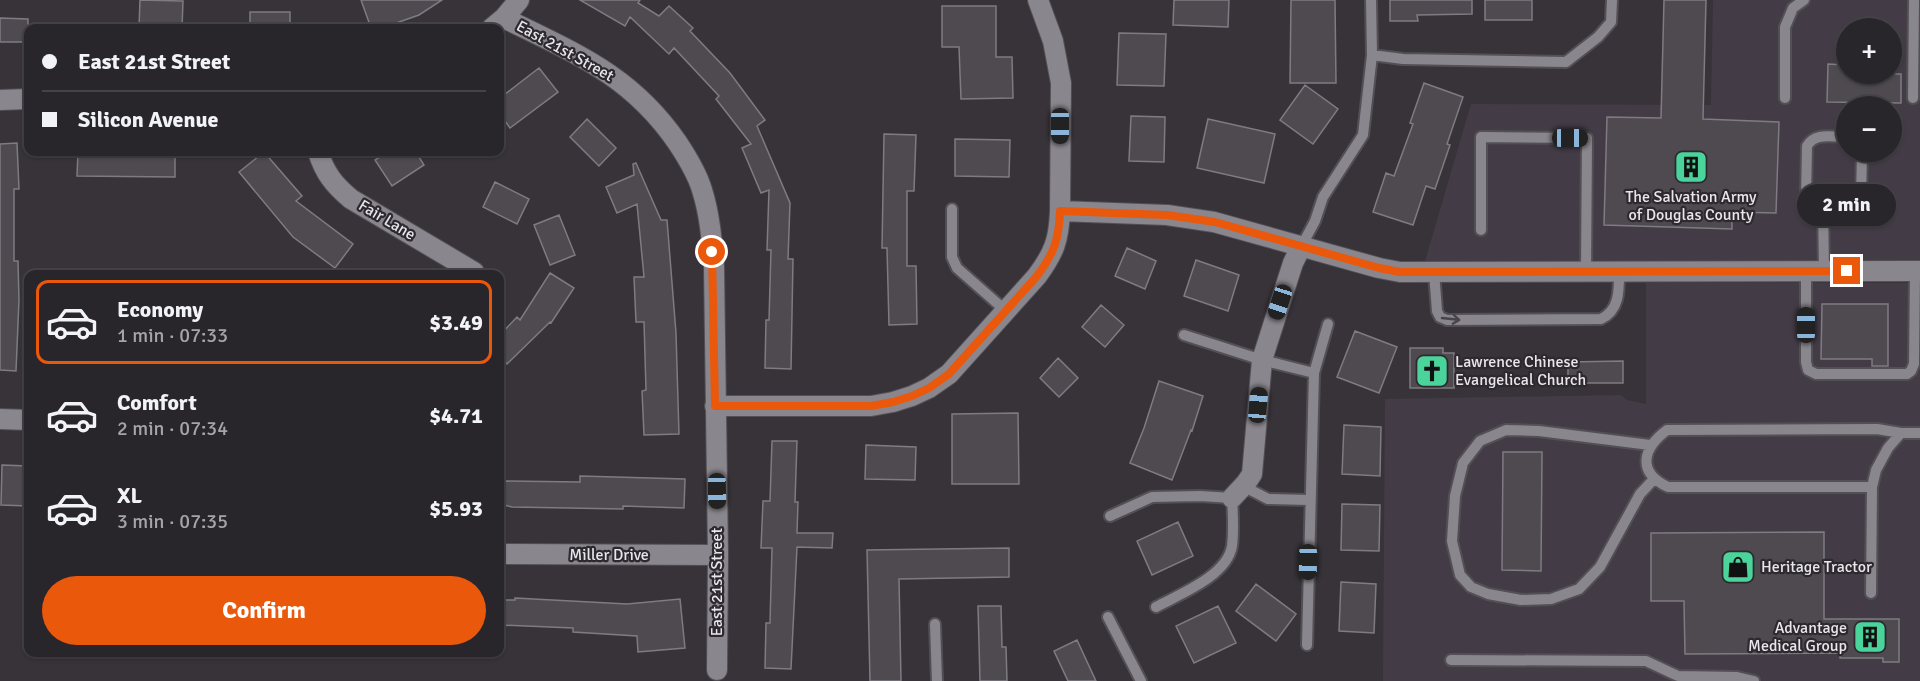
<!DOCTYPE html>
<meta charset="utf-8">
<style>
:root{--surface:#29262b;--page:#312e33;--text:#f1f3f6;--muted:#a5a5a9;--line:#454347;--accent:#ea580c}
body{margin:0;font-family:Signika,sans-serif;background:var(--page);color:var(--text);height:100vh;display:flex;flex-direction:column;font-size:22px;white-space:nowrap}
*{box-sizing:border-box;margin:0}
p{font-size:20px;color:var(--muted)}
.icon{flex:none;width:33px;height:33px;fill:none;stroke:currentColor;stroke-width:2;stroke-linecap:round;stroke-linejoin:round}
.map{position:relative;flex:1;overflow:hidden}
.details{position:absolute;left:24px;top:270px;width:480px;height:387px;display:flex;flex-direction:column;background:var(--surface);border-radius:12px;box-shadow:0 2px 4px #0004,0 0 0 2px var(--line)}
.details>*{flex:none}
.top-card{position:absolute;left:24px;top:24px;width:480px;height:132px;border-radius:12px;box-shadow:0 2px 4px #0004,0 0 0 2px var(--line);display:grid;align-content:center;height:132px;padding:0 18px;background:var(--surface)}
.controls{position:absolute;left:1836px;top:18px;display:grid;gap:12px}
.controls a{display:grid;place-items:center;width:66px;height:66px;border-radius:50%;background:var(--surface);box-shadow:0 2px 4px #0004,0 0 0 2px var(--line);font-size:30px}
.end{position:absolute;width:27px;height:27px;margin:-14px;border:8px solid #ea580c;background:#fff;box-shadow:0 0 0 3px #fff}
.from{border-radius:50%}
.bubble{position:absolute;height:42px;border-radius:21px;background:var(--surface);box-shadow:0 2px 4px #0004,0 0 0 2px var(--line);font-size:20px;font-weight:700;line-height:42px;text-align:center}
.car{position:absolute;width:18px;height:36px;margin:-18px -9px;border-radius:8px;box-shadow:0 0 4px 2px #0007;background:linear-gradient(#222 24%,#8ab4d8 0 40%,#222 0 76%,#8ab4d8 0 86%,#222 0)}
.top-card b{display:flex;align-items:center;gap:21px;height:57px;font-size:22px}
.top-card b+b{border-top:2px solid var(--line)}
.top-card i{width:15px;height:15px;background:var(--text)}
ul{padding:10px 0 0;list-style:none}
li{display:flex;align-items:center;gap:18px;height:84px;margin:0 12px 9px;padding:0 6px;border:3px solid transparent;border-radius:12px}
li div{flex:1}
li b{display:block;font-size:22px}
li em{font-style:normal;font-weight:700}
li.selected{border-color:var(--accent)}
li>.icon{width:54px;height:54px;stroke-width:1.5}
.action{display:flex;gap:12px;margin-top:auto;padding:12px 18px}
.action a{flex:1;height:69px;border-radius:36px;background:var(--accent);color:#fff;font-size:24px;font-weight:700;line-height:69px;text-align:center}
.map>svg:first-child{display:block}
.built{fill:#433c47;fill-rule:evenodd}
.building{fill:#4e4a50;stroke:#7f7b82;stroke-width:1.5}
.lines{fill:none;stroke-linecap:round;stroke-linejoin:round}
.service-casing{stroke:#535055;stroke-width:14}
.minor-casing{stroke:#535055;stroke-width:22}
.service{stroke:#8a868d;stroke-width:10}
.minor{stroke:#8a868d;stroke-width:20}
.oneway{stroke:#49454b}
.route{stroke:#ea580c;stroke-width:8}
.labels{text-anchor:middle;dominant-baseline:central;stroke-width:4.5;stroke-linejoin:round;paint-order:stroke}
.street-label{font-size:16px;fill:#e8e6ea;stroke:#2d292f}
.poi-label{font-size:16px;fill:#e8e6ea;stroke:#2d292f;text-anchor:start}
</style>
<div class="map">
<svg width="1920" height="681" viewBox="0 0 1920 681">
<rect width="100%" height="100%" fill="#373339"/>
<path class="built" d="M1713,0h207v260l-495,1 46,-157 240,1zM1846,28h46v46h-46zM1846,106h46v46h-46z
M1646,283h274v398h-537l2,-282 236,-4 6,5 19,4z"/>
<path class="building" d="M140,0l43,1 -1,27h-43z
M361,0h81l-23,15 -37,13h-11z
M580,0h60l-2,3 21,13 10,-10 24,22 -3,3 40,42 35,47 -8,6 33,77 -2,56h5l-2,110 -26,-1 1,-48h3l2,-70h-4l2,-60 -8,3 -19,-45 9,-4 -35,-45 3,-3 -45,-48 -5,6 -39,-37 -5,9z
M1174,0h55l-1,27 -55,-2z
M1291,0h44l1,83h-46z
M1390,0h82v14l-55,1 1,6h-28z
M1485,0h47v20h-47z
M1664,0h42l-3,119 76,3 -3,91 -44,-1v17l-128,-4 3,-108 54,1z
M942,6h54v51h16l1,41 -52,1 -2,-52h-17z
M250,12h40v16h-40z
M0,18l28,1v23h-28z
M1119,33l47,1 -2,52 -47,-1z
M1828,64l18,1v9h55v29l-74,-1z
M539,68l19,24 -48,36 -10,-14v-16z
M1424,83l39,14 -16,47 3,1 -15,44 -9,-3 -13,39 -40,-13 13,-39 8,3 19,-52 -3,-1z
M1305,85l33,24 -25,35 -33,-24z
M1131,116l34,1 -1,45 -35,-1z
M587,119l29,29 -17,18 -29,-29z
M1208,119l67,15 -11,49 -67,-15z
M884,134l32,1 -2,56h-7v75h9l1,58 -28,1 -2,-77h-5z
M955,139l55,1 -1,37 -54,-1z
M17,143l2,46h-5v72h4l1,39 -3,71 -16,-1v-226z
M78,152h97v25l-98,-1z
M264,152l38,44 -6,5 57,43 -18,24 -42,-31 -54,-65z
M388,152h28l8,13 -32,21 -17,-26z
M636,163l25,57h6l9,113 3,101 -35,1 -2,-44 4,-1 -2,-68h-8l-2,-45h10l-7,-73 -20,9 -11,-26 28,-12 -1,-11z
M495,182l34,17 -12,25 -34,-17z
M559,215l16,40 -25,10 -16,-40z
M1127,248l29,13 -11,28 -30,-13z
M1196,260l43,15 -11,36 -44,-15z
M550,273l24,15 -23,35 -1,-1 -43,42 -7,-8v-21l17,-18 3,3z
M1822,304h66v62h-16v-7h-51z
M1101,305l23,20 -19,22 -23,-20z
M1355,331l42,16 -18,46 -42,-16z
M1410,348h33v5h11v35h-44z
M1058,358l20,20 -19,19 -19,-19z
M1623,361v22h-55v-21z
M1159,381l44,15 -11,35 -1,-1 -19,50 -42,-17 14,-35z
M1018,413l1,71h-67v-70z
M1344,425l37,2 -1,49 -38,-2z
M772,441h25l-2,61h3l-1,31h36l-1,15 -35,-1 -6,122 -26,-1 1,-45h4l2,-75h-11l2,-47h7z
M866,445l50,2 -1,33 -50,-1z
M1503,452h39l-1,119 -39,-1z
M2,465l26,1v40l-27,-1z
M580,476l105,3 -1,29 -61,-2v3l-111,-2 -12,-3v-23l80,1z
M1342,504l38,1 -1,46 -38,-1z
M1178,522l15,34 -41,19 -15,-34z
M1824,532v87h75v43h-16v-4h-43v-5l-155,1 -1,-53h-33v-68z
M1009,548v29l-110,2 2,102h-31l-3,-131z
M1341,582l35,2 -2,49 -35,-2z
M1256,584l40,30 -20,27 -40,-30z
M515,598l112,6 53,-5 5,49 -47,4 -1,-16 -64,-4v-4l-73,-3v-25h15z
M978,606h23l1,41h4l1,34h-27z
M1218,606l18,37 -42,20 -18,-37z
M1077,640l19,41h-28l-14,-30z"/>
<g class="lines">
<g class="service-casing">
<path id="service" d="M1371,0l1,55
M1785,98v-71l8,-19 11,-8
M1913,98l1,-98
M1846,137c-14,0 -31,-5 -39,9l-1,51 2,6 5,3h38l6,-2 4,-5 1,-47
M1823,206l1,65
M952,209v48l5,11 49,43
M1481,230v-93l106,1 -1,133
M1301,247l14,-26 8,-24 40,-62 9,-80 31,4 163,3 32,-25 13,-15 1,-22
M1806,271v91l2,8 8,4h91l4,-3 3,-7 1,-93
M1434,272l3,39 3,6 7,3 154,-1c19,-9 18,-29 18,-48
M1184,335l78,25 52,13
M1650,445l-111,-14 -33,-1 -26,11 -17,22 -8,33 -3,45 8,34 11,12 17,7 33,6 30,-1 28,-10 21,-22 40,-73 14,-15
M1243,486l25,13 41,1
M1872,487h-204c-32,-15 -25,-39 -1,-57l210,-1 24,4
M1110,516l42,-19 48,-1 32,2c1,16 2,33 0,48 -5,30 -52,48 -76,61
M1871,593l1,-106 4,-17 12,-22 13,-15h19
M1108,617l33,64
M935,624l2,57
M1307,645l7,-272 14,-49
M1451,660l195,1 32,15 59,1 17,4"/>
</g>
<g class="minor-casing">
<path id="minor" d="M504,18c70,35 126,56 173,124 10,15 20,31 25,48 8,25 10,52 12,77l4,288 -1,115
M492,28l12,-10 15,-18
M0,100l28,-1
M318,152c7,21 15,32 33,47l123,73
M1060,211l107,4 47,7 165,46 21,4 520,-1
M715,406h156l22,-4 19,-6 17,-8 20,-14 88,-98c17,-23 22,-36 23,-65l1,-128 -8,-42 -15,-41
M0,419l28,1
M1232,498l14,-15 6,-9 10,-114 31,-97 8,-16
M500,554l218,1"/>
</g>
<use href="#service" class="service"/>
<use href="#minor" class="minor"/>
</g>
<defs><path id="oneway-shaft" d="M-6 0H5M1.5-3L5.5 0L1.5 3" fill="none" stroke-width="1.6" stroke-linecap="round" stroke-linejoin="round" transform="scale(1.5)"/></defs>
<use class="oneway" href="#oneway-shaft" transform="translate(1451 319) rotate(6)"/>
<g class="lines">
<path class="route" d="M712,252l3,154h156l22,-4 19,-6 17,-8 20,-14 88,-98c17,-23 22,-36 23,-65l107,4 48,7 164,46 21,4 447,-1"/>
</g>
<defs>
<g id="building-square" transform="scale(1.725)"><rect x="-9" y="-9" width="18" height="18" rx="4" fill="#4ad49c" stroke="#2d292f"/><path d="M-4-6H4V6H1V3H-1V6H-4ZM-2.5-4.3h1.7v1.8h-1.7ZM.8-4.3h1.7v1.8H.8ZM-2.5-1h1.7V.8h-1.7ZM.8-1h1.7V.8H.8Z" fill="#111"/></g>
<g id="church-square" transform="scale(1.725)"><rect x="-9" y="-9" width="18" height="18" rx="4" fill="#4ad49c" stroke="#2d292f"/><path d="M-1.2-6h2.4v3.5h3.3v2.4h-3.3V6h-2.4V-.1h-3.3v-2.4h3.3Z" fill="#111"/></g>
<g id="shop-square" transform="scale(1.725)"><rect x="-9" y="-9" width="18" height="18" rx="4" fill="#4ad49c" stroke="#2d292f"/><path d="M-5-2.5h2.3a2.7 3.5 0 0 1 5.4 0H5L5.5 6h-11ZM-1.5-2.5h3a1.5 2.3 0 0 0-3 0Z" fill="#111"/></g>
</defs>
<g fill-rule="evenodd">
<use href="#building-square" x="1691" y="167"/>
<use href="#church-square" x="1432" y="371"/>
<use href="#shop-square" x="1738" y="567"/>
<use href="#building-square" x="1870" y="637"/>
</g>
<g class="labels">
<g class="street-label">
<text transform="translate(565 51) rotate(29)">East 21st Street</text>
<text transform="translate(387 220) rotate(31)">Fair Lane</text>
<text x="609" y="555">Miller Drive</text>
<text transform="translate(717 582) rotate(-90)">East 21st Street</text>
</g>
<g class="poi-label">
<text x="1691" y="197" text-anchor="middle">The Salvation Army<tspan x="1691" dy="18">of Douglas County</tspan></text>
<text x="1455" y="362">Lawrence Chinese<tspan x="1455" dy="18">Evangelical Church</tspan></text>
<text x="1761" y="567">Heritage Tractor</text>
<text x="1847" y="628" text-anchor="end">Advantage<tspan x="1847" dy="18">Medical Group</tspan></text>
</g>
</g>
</svg>
<div class="controls">
<a>+</a>
<a>−</a>
</div>
<i class="end from" style="left:712px;top:252px"></i>
<i class="end" style="left:1847px;top:271px"></i>
<div class="bubble" style="left:1797px;top:184px;width:99px">2 min</div>
<i class="car" style="left:1060px;top:126px;rotate:180deg"></i>
<i class="car" style="left:1570px;top:138px;rotate:90deg"></i>
<i class="car" style="left:1280px;top:302px;rotate:198deg"></i>
<i class="car" style="left:1806px;top:325px;rotate:0deg"></i>
<i class="car" style="left:1258px;top:405px;rotate:5deg"></i>
<i class="car" style="left:717px;top:491px;rotate:179deg"></i>
<i class="car" style="left:1308px;top:562px;rotate:181deg"></i>
<div class="top-card">
<b><i class="from"></i>East 21st Street</b>
<b><i></i>Silicon Avenue</b>
</div>
<section class="details">
<ul>
<li class="selected"><svg class="icon" aria-label="car" viewBox="0 0 24 24"><path d="M5 17H2v-5l4-1 3-4h7l3 4 3 1v5h-3M9 17h6M6 11h13"/><circle cx="7" cy="17" r="2"/><circle cx="17" cy="17" r="2"/></svg><div><b>Economy</b><p>1 min · 07:33</p></div><em>$3.49</em></li>
<li><svg class="icon" aria-label="car" viewBox="0 0 24 24"><path d="M5 17H2v-5l4-1 3-4h7l3 4 3 1v5h-3M9 17h6M6 11h13"/><circle cx="7" cy="17" r="2"/><circle cx="17" cy="17" r="2"/></svg><div><b>Comfort</b><p>2 min · 07:34</p></div><em>$4.71</em></li>
<li><svg class="icon" aria-label="car" viewBox="0 0 24 24"><path d="M5 17H2v-5l4-1 3-4h7l3 4 3 1v5h-3M9 17h6M6 11h13"/><circle cx="7" cy="17" r="2"/><circle cx="17" cy="17" r="2"/></svg><div><b>XL</b><p>3 min · 07:35</p></div><em>$5.93</em></li>
</ul>
<div class="action"><a>Confirm</a></div>
</section>
</div>
